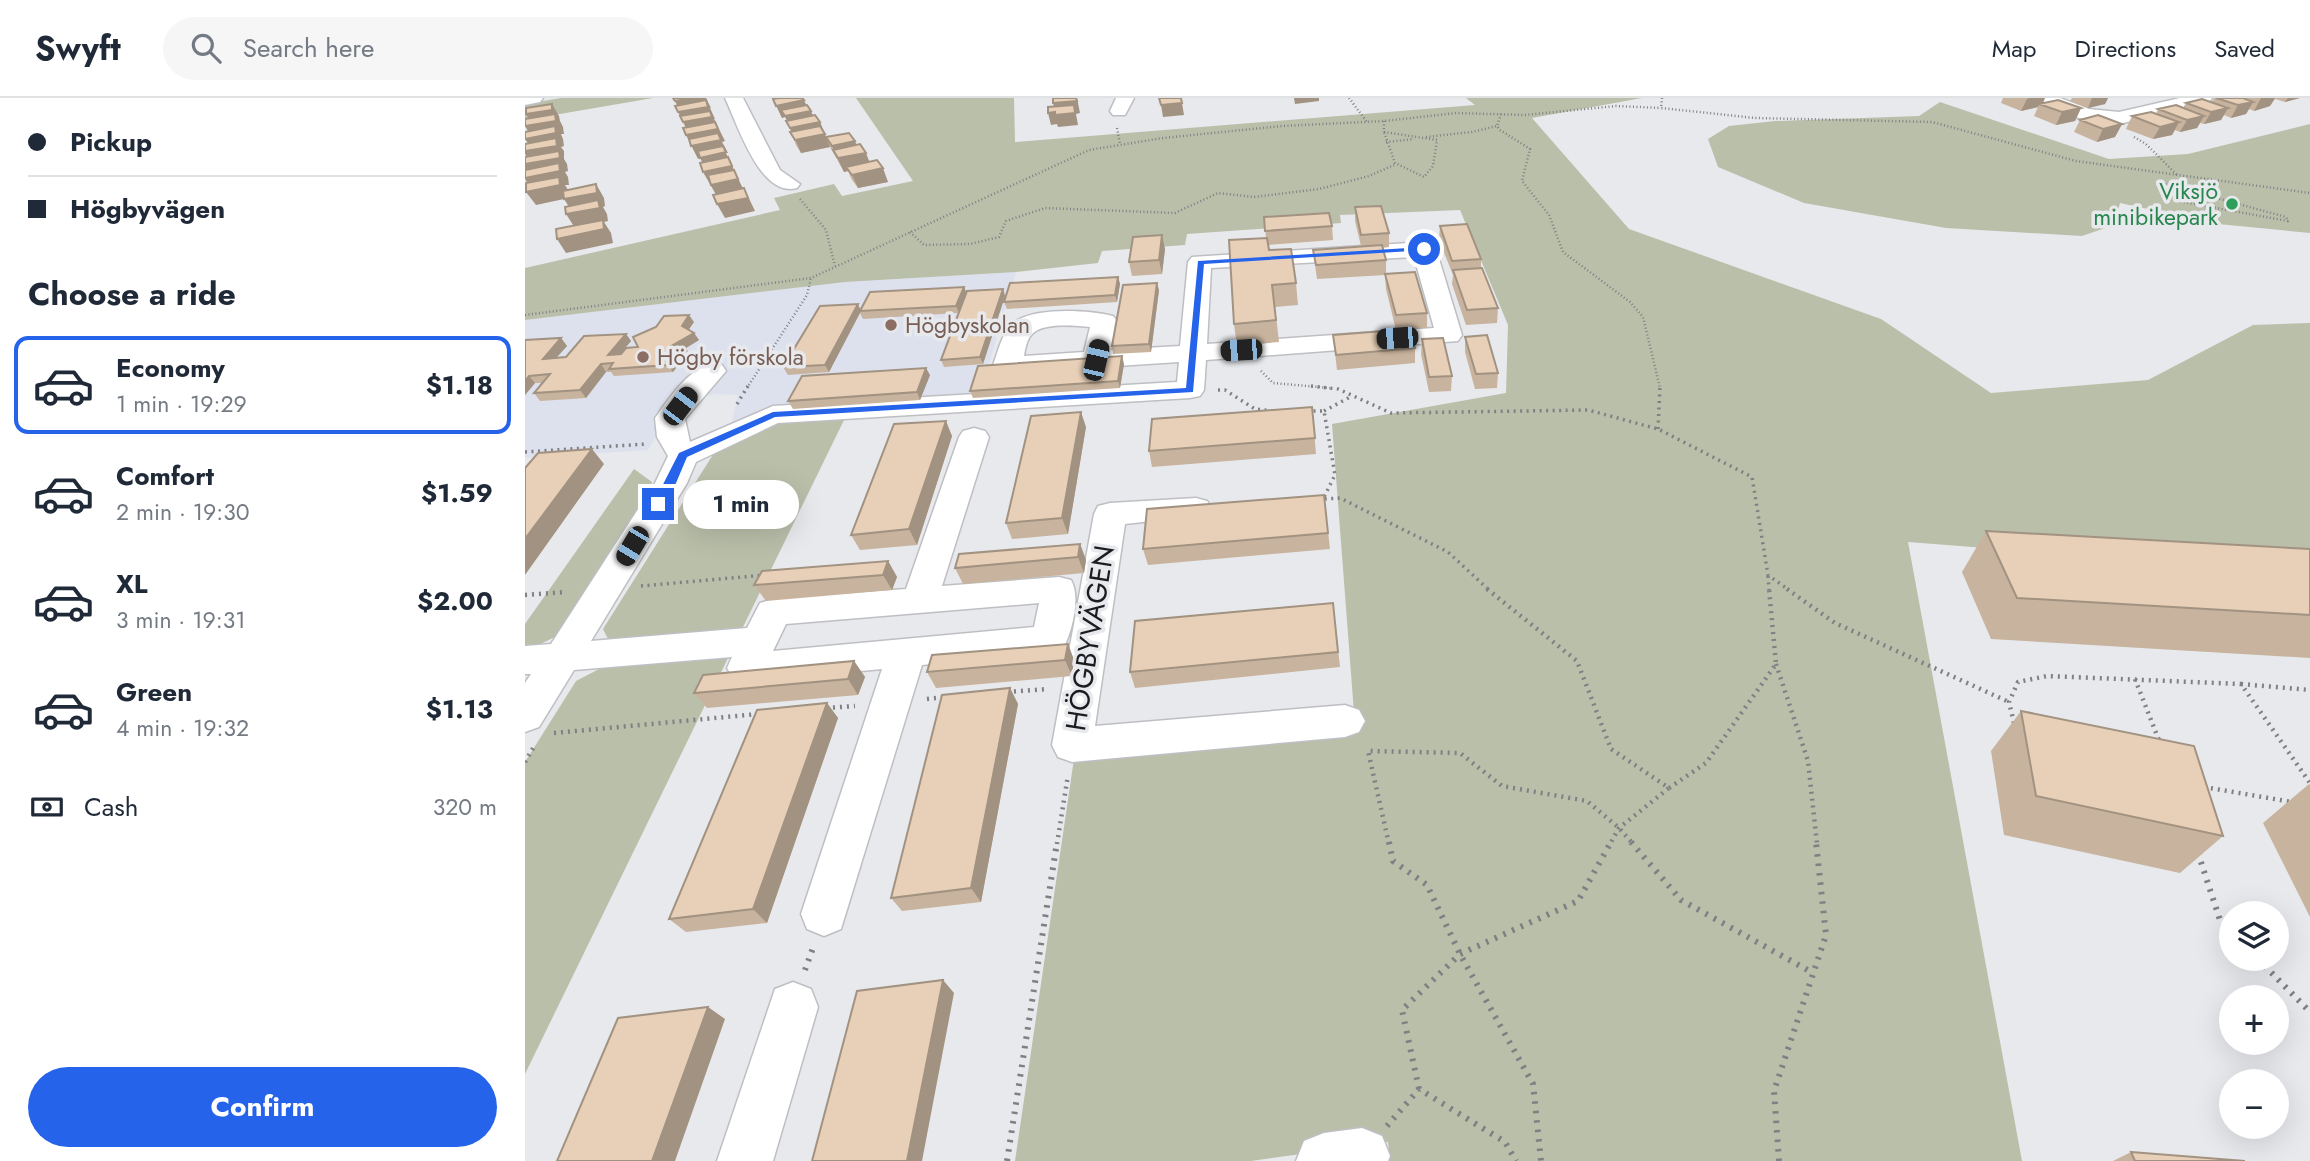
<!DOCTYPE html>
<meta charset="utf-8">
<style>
:root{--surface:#fff;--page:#f6f6f7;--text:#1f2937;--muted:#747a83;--line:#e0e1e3;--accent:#2563eb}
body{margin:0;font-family:Jost,sans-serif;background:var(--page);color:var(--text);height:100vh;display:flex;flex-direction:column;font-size:26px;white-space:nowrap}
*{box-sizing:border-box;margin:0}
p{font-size:23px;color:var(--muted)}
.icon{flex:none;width:38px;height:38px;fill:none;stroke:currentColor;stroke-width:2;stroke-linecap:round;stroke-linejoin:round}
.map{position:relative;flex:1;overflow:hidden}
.details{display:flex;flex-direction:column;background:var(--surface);width:525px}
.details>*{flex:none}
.top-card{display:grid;align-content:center;height:154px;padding:0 28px;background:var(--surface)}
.tools{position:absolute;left:1694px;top:803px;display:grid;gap:14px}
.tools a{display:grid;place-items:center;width:70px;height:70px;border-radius:50%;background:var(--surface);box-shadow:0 7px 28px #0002;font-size:35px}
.end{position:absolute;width:32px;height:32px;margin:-16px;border:9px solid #2563eb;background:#fff;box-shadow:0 0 0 4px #fff}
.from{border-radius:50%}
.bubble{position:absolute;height:49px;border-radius:24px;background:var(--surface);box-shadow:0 7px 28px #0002;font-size:23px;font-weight:700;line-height:49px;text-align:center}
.car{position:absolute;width:21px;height:42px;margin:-21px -10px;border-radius:9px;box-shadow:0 0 5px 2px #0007;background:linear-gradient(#222 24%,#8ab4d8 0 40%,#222 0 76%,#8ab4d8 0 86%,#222 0)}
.top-card b{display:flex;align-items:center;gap:24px;height:66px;font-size:26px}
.top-card b+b{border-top:2px solid var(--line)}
.top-card i{width:18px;height:18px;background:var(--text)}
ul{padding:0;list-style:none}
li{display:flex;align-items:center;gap:21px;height:98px;margin:0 14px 10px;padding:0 14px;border:4px solid transparent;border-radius:14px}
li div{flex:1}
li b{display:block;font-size:26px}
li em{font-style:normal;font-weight:700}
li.selected{border-color:var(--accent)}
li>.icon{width:63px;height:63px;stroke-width:1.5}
h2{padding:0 28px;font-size:32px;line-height:84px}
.pay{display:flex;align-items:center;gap:18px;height:77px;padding:0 28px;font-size:26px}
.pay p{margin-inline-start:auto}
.cta{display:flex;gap:14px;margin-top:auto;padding:14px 28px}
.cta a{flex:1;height:80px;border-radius:42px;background:var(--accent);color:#fff;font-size:28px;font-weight:700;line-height:80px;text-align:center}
header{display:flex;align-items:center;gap:42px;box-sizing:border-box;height:98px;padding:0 35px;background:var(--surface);border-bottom:2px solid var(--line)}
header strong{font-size:33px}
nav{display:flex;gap:38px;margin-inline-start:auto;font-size:24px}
.search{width:490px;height:63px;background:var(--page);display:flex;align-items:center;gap:18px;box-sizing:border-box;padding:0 24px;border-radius:38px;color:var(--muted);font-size:26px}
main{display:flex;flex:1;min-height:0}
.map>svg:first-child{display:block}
.built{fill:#dde1ed}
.green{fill:#babfaa}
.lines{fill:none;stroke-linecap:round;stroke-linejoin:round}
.minor-casing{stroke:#bebfc3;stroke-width:3}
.path-far3{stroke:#7f8083;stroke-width:2.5;stroke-dasharray:1 2.5;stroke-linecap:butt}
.path-far2{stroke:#7f8083;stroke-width:3.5;stroke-dasharray:2 4.5;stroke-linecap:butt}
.path-far1{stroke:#7f8083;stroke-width:4.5;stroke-dasharray:2 5;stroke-linecap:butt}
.path{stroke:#7f8083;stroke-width:6;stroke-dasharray:2.5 7;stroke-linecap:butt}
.minor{fill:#fff;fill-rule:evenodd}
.wall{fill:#c8b39e}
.shaded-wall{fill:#a29281}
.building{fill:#e8d0b8;stroke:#a29281;stroke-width:2}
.route{fill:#2563eb}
.leisure-dot{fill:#2e9e5b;stroke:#e7e9ed;stroke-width:2.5}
.education-dot{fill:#8d6e63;stroke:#e7e9ed;stroke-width:2.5}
.labels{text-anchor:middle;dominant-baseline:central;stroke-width:7;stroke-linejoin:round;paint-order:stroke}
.far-leisure-label{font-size:23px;fill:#27864d;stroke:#e7e9ed;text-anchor:end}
.far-education-label{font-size:23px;fill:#785e54;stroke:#e7e9ed;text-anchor:start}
.street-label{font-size:28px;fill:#1c1c1e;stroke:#e7e9ed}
</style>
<header>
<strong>Swyft</strong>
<div class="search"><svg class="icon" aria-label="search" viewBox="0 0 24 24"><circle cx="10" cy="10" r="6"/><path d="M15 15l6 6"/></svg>Search here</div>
<nav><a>Map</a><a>Directions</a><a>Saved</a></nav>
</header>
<main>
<section class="details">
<div class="top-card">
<b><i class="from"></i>Pickup</b>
<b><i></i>Högbyvägen</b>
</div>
<h2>Choose a ride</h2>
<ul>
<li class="selected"><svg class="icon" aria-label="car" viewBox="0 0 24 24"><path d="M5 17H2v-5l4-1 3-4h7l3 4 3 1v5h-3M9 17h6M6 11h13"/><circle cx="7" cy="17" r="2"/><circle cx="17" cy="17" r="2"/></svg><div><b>Economy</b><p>1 min · 19:29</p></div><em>$1.18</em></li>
<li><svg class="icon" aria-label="car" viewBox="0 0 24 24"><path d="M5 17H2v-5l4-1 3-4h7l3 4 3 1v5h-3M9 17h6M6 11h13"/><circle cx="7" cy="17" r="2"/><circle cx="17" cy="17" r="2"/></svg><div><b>Comfort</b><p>2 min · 19:30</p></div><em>$1.59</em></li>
<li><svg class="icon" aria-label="car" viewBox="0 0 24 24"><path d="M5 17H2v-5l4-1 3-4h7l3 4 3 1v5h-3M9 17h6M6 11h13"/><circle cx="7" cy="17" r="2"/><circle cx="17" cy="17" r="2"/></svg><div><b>XL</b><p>3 min · 19:31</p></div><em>$2.00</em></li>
<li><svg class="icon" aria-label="car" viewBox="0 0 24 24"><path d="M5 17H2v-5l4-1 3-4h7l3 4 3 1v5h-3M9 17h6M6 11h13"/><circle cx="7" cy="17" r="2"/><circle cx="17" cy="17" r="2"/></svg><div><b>Green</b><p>4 min · 19:32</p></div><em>$1.13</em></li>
</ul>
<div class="pay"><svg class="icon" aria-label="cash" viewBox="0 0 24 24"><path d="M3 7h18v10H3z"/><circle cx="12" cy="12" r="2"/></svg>Cash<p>320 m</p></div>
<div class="cta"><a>Confirm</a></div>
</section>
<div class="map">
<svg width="1785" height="1063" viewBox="0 0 1785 1063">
<rect width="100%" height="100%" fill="#e7e9ed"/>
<path class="built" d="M491,174l-27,92 -13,10 -11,36 -234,16 7,-31 -23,-1 -25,6 -24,20 -18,30 -123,8v-138l320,-38z"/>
<path class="green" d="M36,0h92l-128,22v-16z
M331,0h158l1,44 460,-37 -9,-7h176l-110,20 97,111 252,90 110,74 157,-13 105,-55 57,-2v250l-402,-31 114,619h-632l-2,-19 -137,19h-236l60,-409 280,-26 -23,-302 174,-31 2,-68 -48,-115 -120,5 1,8 -154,11 -2,11 -83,6 -4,12 -82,9 -171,10 -320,38v-52l255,-58 -6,-12 60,-14 8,12 71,-15z
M1415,4l169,57 79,-5 122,-30v109l-92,-9 -98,-21 -6,22 -32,11 -136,-8 -142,-25 -86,-36 -10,-28 21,-13 46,-5 144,-5z
M320,320l-104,213 -131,12 -7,-14 128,-203z
M109,371l18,13 -6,19 -89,135 -19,9 -13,1v-22z
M204,558l-185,379 -19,39v-312l51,-81 27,-14z"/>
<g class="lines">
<g class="minor-casing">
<path id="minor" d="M0,0h18l-3,4 -15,3z
M200,0h18l37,72 20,14 -3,4c-37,10 -59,-63 -72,-90z
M591,0h18l-9,17h-12l-3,-4z
M1510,0h25l29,11 30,3 61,-14h32l-3,4 -90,22 -40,-6 -41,-16z
M899,144l8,2 4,5 26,86 -4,6 -252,19 -2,30 -4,6 -10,2 -412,25 -82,39 -9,21 -96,158 156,-13 13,-25 13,-4 133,-10 53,-152 4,-6 11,-3 11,3 4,6 -47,149 117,-9 12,3c10,17 1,52 -8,69l-13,4 -128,12 -81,264 -17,7 -17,-7 -6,-15 81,-245 -136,13 -13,-4 -6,-10 5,-11 -158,13 -35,57 -14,5v-49l6,-9h-6v-28l26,-2 104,-161 13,-27 -11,-19 -2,-19c15,-20 39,-60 67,-53l4,6 -41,48 5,23 83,-36 404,-24 2,-20 -172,11 -10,-2 -4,-6c5,-13 8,-29 18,-40 19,-19 78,-15 102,-9l4,5 -6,29 69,-4 8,-84 4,-5zM889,159l20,71 -227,16 4,-76zM565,229l-6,25 -60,4c1,-7 3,-17 8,-22 12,-12 43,-8 58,-7zM514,505l-5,24 -261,24 13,-27z
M671,400l11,3 5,7 -5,7 -82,9 -30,202 250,-21 14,5 6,11 -6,11 -14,5 -273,25 -14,-5 -6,-12 42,-231 4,-8 12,-3z
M268,884l18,7 7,18 -45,154h-56l58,-172z
M837,1030l20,8 8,20 -2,5h-92l8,-20 20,-8z"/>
</g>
<path class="path-far3" d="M824,0l18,24
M1137,0l-1,10 94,10 177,4 144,39 234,32
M976,16l-4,12 3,4 30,19 -8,32 27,34 14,37 67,50 13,15 17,71
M859,23v11
M592,30l3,16
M859,34l53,8 -4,26 -9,11 -29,-14z
M901,39l46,-5 25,-6
M1609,39l12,7 31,31
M861,44l28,-3
M1637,85l124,34 2,4 -121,-22z
M275,101l26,31 9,36
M385,134l14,13 46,-1 29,-7 7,-16 39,-13 130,5 43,-20 36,4 65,-8 50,-13 25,-11
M0,217l286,-37 278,-128 74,-12 119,-12 102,-5 72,-8 69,2 91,-9 45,2
M736,273l12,12 57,5
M222,290l60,-93 4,-17"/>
<path class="path-far2" d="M786,288l27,3 53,24 197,-3 70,19 94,48 16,98 21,15
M693,292h7l30,19 19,2
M212,306l11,-18
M782,313h17l11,64 -12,24 17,-1 108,54 41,38
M799,313l28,-15
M1133,331l2,-43
M0,354l121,-8
M1243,478l1,14
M116,488l124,-11"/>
<path class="path-far1" d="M962,491l90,72 34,88 58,39 -50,40 -9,16
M1262,491l48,34 174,79
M0,497l41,-3
M1251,566l32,97 9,83
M1610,581l25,64
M1716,586l69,6
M482,594l40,-3
M402,601l19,-2
M301,610l29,-2
M1489,625l-5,-21 9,-20 29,-6 194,8 69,99
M29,635l204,-19
M0,664l10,-17
M1679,689l88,15
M1144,690l37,-25 70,-99 -7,-75
M532,746l11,-69
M864,746l-21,-93 92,2 42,33 85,15 32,27 14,16"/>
<path class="path" d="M864,744l4,19 34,24 33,69 73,130 8,77
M1106,744l50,58 132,73
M1673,755l22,67 11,12
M1733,861l52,53
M280,872l9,-25
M894,991l-17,-79 58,-56 118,-53 33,-59
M862,1028l32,-37 86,53 11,19
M482,1063l50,-319
M1254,1063l-5,-70 52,-156 -10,-93"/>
<use href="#minor" class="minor"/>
</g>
<path class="wall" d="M247,0h30l11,18 7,6 6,15 31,8 13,17 18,20 -30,6 -6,-8 -4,-9 -4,1 -14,-25 -29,6 -5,-8 -11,-28 -3,1z
M1478,0h42l-2,5 38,5 -6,13 -19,4 -22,-9 4,-9 -17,4 -20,-8z
M1547,0h36l-3,6 -17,4 -18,-7z
M1689,0h86l-15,4 -10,-3 -5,7 -16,5 -5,-2 -3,5 -15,4 -7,-3 -3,5 -17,4 -4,-1 -3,5 -17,4 -5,-2 -3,5 -19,4 -27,-10 6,-13 24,-2 2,-5 25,-1 3,-5 26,-1z
M1555,22l42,4 -7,13 -18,5 -23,-10z
M830,109l34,26v14l-7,1 4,12v14l41,39v15l-17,1 5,19v15l-78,7 -4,-35 63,-5 -10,-41 -1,-14 -68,4 -4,-29 48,-4 -6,-25z
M739,119l68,9 1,14 -65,5 1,5 27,33 2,22 -23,2 4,35 -42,4 -3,-22 32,-86z
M915,128l41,33v9l17,40 -1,15 -31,2 -14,-41 1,-9 -14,-35z
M640,151l-3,25 -30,2 -3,-14z
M593,179l2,7 -3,18 -110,7 -3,-7z
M439,189l2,5 37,-3 2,7 -22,68 -39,3 -3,-7 17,-47 -95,6 -3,-6 -31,59 -41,3 -5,-8 78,-57z
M634,192l-8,62 -38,2 -1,-8z
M169,224l-5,8 5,3 5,7 -13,8 2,4 -15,20 -59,4 -3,-4h-5l-20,26 -46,3 -6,-8 9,-10h-8l-10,12v-55l36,-2 6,8 -11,12 10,-1 60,-23 5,7 -11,13z
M940,239l33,36 -1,15 -22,1 -10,-37z
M897,241l30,37 -1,15 -22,1 -8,-38z
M599,266l-4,24 -147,10 -3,-7z
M405,277l-10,25 -127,9 -5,-8z
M787,309l4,47 -164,13 -3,-16z
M561,329l-18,107 -56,5 -6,-16z
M427,338l-35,109 -57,5 -9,-15z
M799,397l6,54 -182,16 -5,-16z
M1461,433l324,18v109l-319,-19 -29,-67z
M555,446l6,16 -2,13 -121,11 -8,-16z
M363,463l9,16 -5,13 -126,11 -12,-16z
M808,505l7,64 -205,21 -5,-16z
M543,546l6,16 -2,16 -136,12 -9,-16z
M329,563l11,16 -7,18 -151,13 -13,-15z
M485,590l8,16 -37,198 -79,9 -11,-13z
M302,605l11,15 -71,205 -81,9 -17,-13z
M1496,613l202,125 -43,37 -176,-38 -13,-84z
M1784,686l1,1v132l-47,-94z
M1606,1054l4,9h-22z"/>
<path class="shaded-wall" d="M150,0h31l5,10h-1l5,11h-1l11,22 -3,1 6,11h-2l19,40 -27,5 -15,-26 4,-1 -7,-13 -2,1 -12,-24 3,-1 -11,-22h2l-5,-11z
M248,0h28l3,2 5,11h2l5,11h4l10,25 -29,6 -16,-37 -4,-6 4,7 -3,1z
M552,0l3,15 -4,1 2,11 -20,2 -1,-3 -6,1 -3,-12 7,-1 1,3 -3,-12z
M769,0h25v3l-24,3z
M1505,0h15l-3,7 -3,-1 -1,3 -17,4 6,-12z
M1567,0h16l-3,6 -17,4z
M1736,0h14l-5,8 -16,5z
M1763,0h12l-15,4z
M1728,4l-7,12 -15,4 7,-13z
M657,5l2,12 -21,2 -2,-12z
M27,6l7,12 1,5 3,6 1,7h-3l2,5 1,7 -3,1 3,4v8l3,5 1,7 -3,1 3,5 1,8h-4l3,5 28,-6 8,14 1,8 -2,1 4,7 1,7 -4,1 7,11 2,10 -47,10 -9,-14 18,-11 -9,-14 7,-1 -9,-14 -28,6 -10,-13 6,-2 -7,-11v-1l5,-1 -5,-8v-5l6,-1 -6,-9v-3l8,-1 -8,-11 7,-1 -7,-12 8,-1 -7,-11z
M1556,10l-6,13 -19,4 6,-13z
M1703,10l-7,12 -17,4 7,-12z
M1679,18l-7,12 -17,4 7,-12z
M1654,24l-7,13 -19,4 7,-12z
M1597,26l-7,13 -18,5 6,-13z
M330,43l5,13 6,-1 5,13 -25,1 2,4 -4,1 -12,-26z
M358,70l5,14 -30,6 -6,-13z
M219,90l11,23 -30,7 -8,-14z
M637,137l3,14 -3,25 -3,-14z
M593,179l2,7 -3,18 -2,-7z
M632,185l2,7 -8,62 -2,-8z
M439,189l3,7 -8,19 -3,-7z
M478,191l2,7 -22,68 -3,-7z
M333,206l3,7 -32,61 -4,-7z
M164,217l5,7 -8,11 -4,-7z
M169,235l5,7 -13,8 2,4 -15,20 -5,-7 5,-20z
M101,236l5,7 -18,22 -5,-8z
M36,240l6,8 -19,21 -5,-8z
M597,258l2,8 -4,24 -2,-7z
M76,266l5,8 -20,26 -6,-8z
M401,270l4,7 -10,25 -3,-8z
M4,278l6,7 -10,12v-14z
M556,314l5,15 -18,107 -6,-16z
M421,323l6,15 -35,109 -8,-16z
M67,351l12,15 -79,111v-36z
M555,446l6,16 -2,13 -6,-16z
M363,463l9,16 -5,13 -9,-15z
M543,546l6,16 -2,16 -7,-16z
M329,563l11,16 -7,18 -10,-16z
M485,590l8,16 -37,198 -10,-14z
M302,605l11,15 -71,205 -14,-14z
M418,882l11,13 -32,168h-15z
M183,909l17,12 -50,142h-23z"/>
<path class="building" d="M148,0h19l-17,3z
M254,0h23l2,2 -28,6 -3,-7z
M528,0h23l1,3 -24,2z
M634,0h22l1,5 -21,2z
M1691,0h27l10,4 -15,3z
M1677,1l26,9 -17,4 -25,-9z
M181,2l2,7 -30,5 -3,-6z
M1533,2l23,8 -19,4 -23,-8z
M27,6v6l-26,4v-6z
M282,7l4,6 -26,5 -4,-6z
M549,7l1,8 -20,2v-3l-7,1v-6z
M1651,7l28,11 -17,4 -29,-11z
M185,13l2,6 -29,5 -3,-6z
M1626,14l28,10 -19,5 -28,-11z
M30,16l1,7 -31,5v-7z
M290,17l5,7 -30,6 -4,-7z
M1573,17l24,9 -19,5 -23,-9z
M190,24l3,7 -32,6 -3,-7z
M30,28l1,7 -31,6v-7z
M295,28l5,8 -30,6 -5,-8z
M193,35l3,7 -30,6 -2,-7z
M324,35l6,8 -23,5 -6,-9z
M31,40l1,8 -32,5v-7z
M335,46l6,9 -28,5 -5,-8z
M198,48l3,6 -26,6 -2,-7z
M34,53l1,7 -35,6v-7z
M203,59l4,9 -29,6 -3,-9z
M352,62l6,8 -31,7 -6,-8z
M34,65l1,8 -35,7v-8z
M209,72l4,9 -27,6 -3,-10z
M34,79l1,8 -34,7v-9z
M71,86l1,9 -33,6 -1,-8z
M219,90l4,10 -31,6 -4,-9z
M73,102l2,8 -34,6 -1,-7z
M856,108l8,27 -28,2 -6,-28z
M804,115l3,13 -67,5 -1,-14z
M78,122l1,9 -47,10 -1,-10z
M942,126l14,35 -29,2 -12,-35z
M637,137l-3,25 -30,2 4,-25z
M742,140l2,12 22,-1 5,34 -24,2 4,35 -42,4 -5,-84z
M857,147l4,15 -70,5 -3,-15z
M957,170l16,40 -31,2 -14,-40z
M890,174l12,41 -31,2 -11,-41z
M593,179l-3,18 -111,7 6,-19z
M632,185l-8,61 -37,2 11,-61z
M439,189l-8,19 -96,5 10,-19z
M478,191l-23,68 -39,3 26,-69z
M333,206l-33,61 -42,2 37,-61z
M164,217l-7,11 12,7 -21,12h10l-15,20 -59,4 4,-6 -12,1 -21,26 -46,3 16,-19 -21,2 -4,5v-41l36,-2 -18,21 23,-2 18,-21 42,-2 -18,21 13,-1 5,-6 12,-1 -5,-10 23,-10 8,-11z
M885,231l5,19 -79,7 -3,-20z
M962,237l11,38 -22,1 -11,-37z
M918,240l9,38 -23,1 -7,-38z
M597,258l-4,25 -148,10 8,-25z
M401,270l-9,24 -129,9 14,-25z
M787,309l3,31 -166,13 3,-32z
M556,314l-19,106 -56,5 25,-107z
M421,323l-37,108 -58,6 43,-111z
M67,351l-67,90v-71l13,-15z
M799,397l4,38 -185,16 4,-40z
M1461,433l324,18v66l-293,-17z
M555,446l-2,13 -123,11 4,-14z
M363,463l-5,14 -129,10 8,-14z
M808,505l5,49 -208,20 5,-51z
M543,546l-3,16 -138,12 5,-17z
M329,563l-6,18 -154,14 9,-18z
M485,590l-39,200 -80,10 51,-203z
M302,605l-74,206 -84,10 88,-209z
M1496,613l173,35 29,90 -187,-40z
M418,882l-36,181h-95l45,-170z
M183,909l-56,154h-95l61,-143z
M1606,1054l114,9h-110z"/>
<path class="route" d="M899,149l3,3 -223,14 -11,128 -418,25 -88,40 -11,26 -14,23 -9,-2 26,-51 94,-41 413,-24 12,-127z"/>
<circle class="leisure-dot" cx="1707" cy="106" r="7"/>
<g class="education-dot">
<circle cx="366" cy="227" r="7"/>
<circle cx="118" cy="259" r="7"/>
</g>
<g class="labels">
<g class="far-leisure-label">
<text x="1693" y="93">Viksjö<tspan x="1693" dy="26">minibikepark</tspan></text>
</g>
<g class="far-education-label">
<text x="380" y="227">Högbyskolan</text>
<text x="132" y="259">Högby förskola</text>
</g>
<g class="street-label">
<text transform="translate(565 540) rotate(-81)">HÖGBYVÄGEN</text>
</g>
</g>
</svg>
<div class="tools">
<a><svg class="icon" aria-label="layers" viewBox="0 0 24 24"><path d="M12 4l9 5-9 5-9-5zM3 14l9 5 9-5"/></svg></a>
<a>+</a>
<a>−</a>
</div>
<i class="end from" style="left:899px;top:151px"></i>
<i class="end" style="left:133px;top:406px"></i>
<div class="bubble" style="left:158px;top:382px;width:116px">1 min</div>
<i class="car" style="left:872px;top:240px;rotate:266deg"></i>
<i class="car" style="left:716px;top:252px;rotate:266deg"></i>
<i class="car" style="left:571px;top:262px;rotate:13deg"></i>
<i class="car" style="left:155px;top:308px;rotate:37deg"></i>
<i class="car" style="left:107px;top:448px;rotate:211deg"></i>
</div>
</main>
